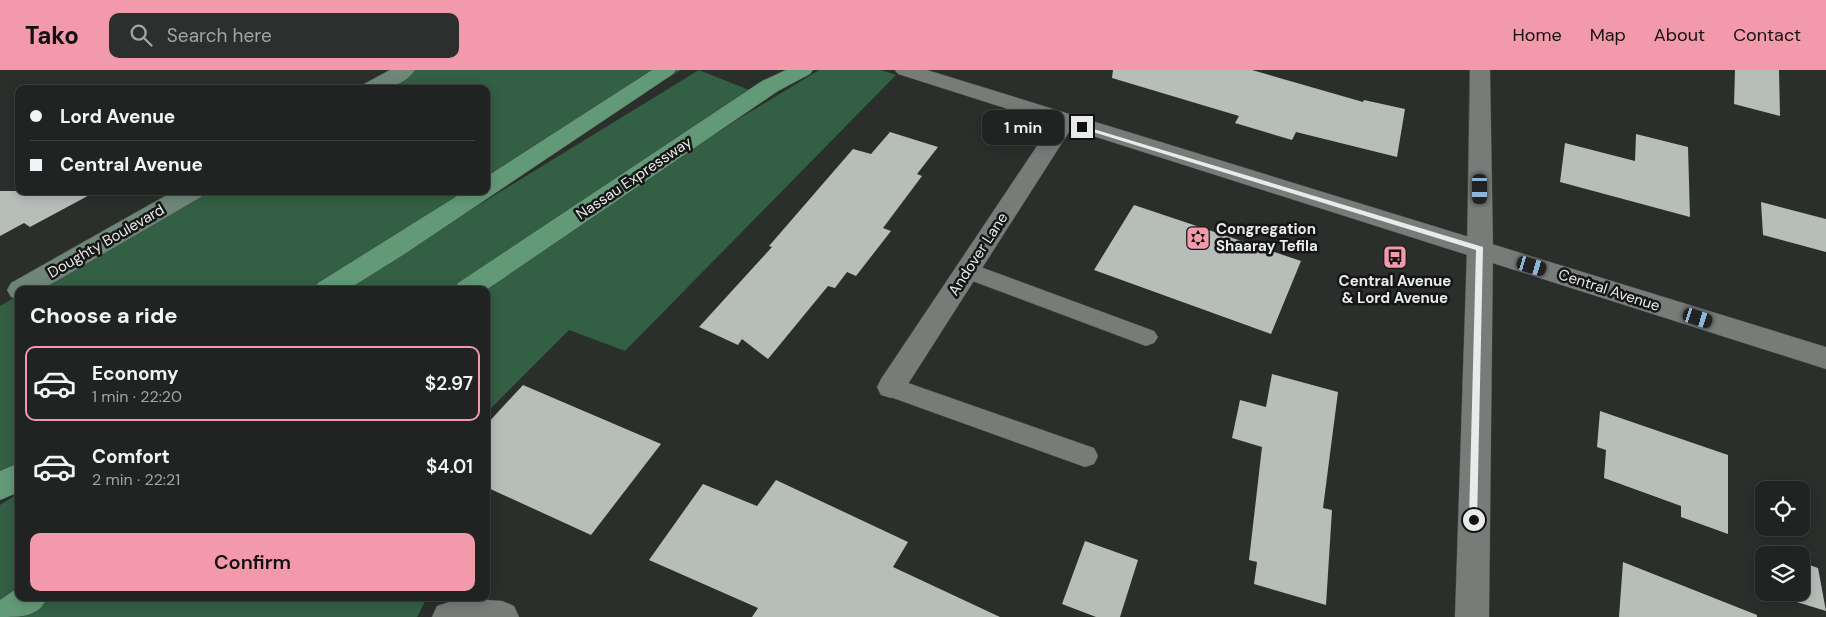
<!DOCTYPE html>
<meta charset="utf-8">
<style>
:root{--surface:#202321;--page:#2d2f2e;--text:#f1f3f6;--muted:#a2a4a5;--line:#3d403f;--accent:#f29aac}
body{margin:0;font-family:"DM Sans",sans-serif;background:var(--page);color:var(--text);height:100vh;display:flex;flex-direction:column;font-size:19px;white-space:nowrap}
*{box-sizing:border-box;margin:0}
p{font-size:16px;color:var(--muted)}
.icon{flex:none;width:28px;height:28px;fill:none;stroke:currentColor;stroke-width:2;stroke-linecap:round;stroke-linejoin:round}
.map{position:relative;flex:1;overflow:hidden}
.details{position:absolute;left:15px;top:216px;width:475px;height:315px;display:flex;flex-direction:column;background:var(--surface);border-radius:10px;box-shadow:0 2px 12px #0003,0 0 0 1px var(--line)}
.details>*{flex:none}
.top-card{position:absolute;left:15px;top:15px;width:475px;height:110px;border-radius:10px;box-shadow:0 2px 12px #0003,0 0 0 1px var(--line);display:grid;align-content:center;height:110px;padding:0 15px;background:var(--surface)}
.controls{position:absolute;left:1755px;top:411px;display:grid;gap:10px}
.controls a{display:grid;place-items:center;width:55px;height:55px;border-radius:10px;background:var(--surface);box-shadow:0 2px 12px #0003,0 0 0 1px var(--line);font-size:25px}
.end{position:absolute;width:22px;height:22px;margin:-11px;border:6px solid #e9ebea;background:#111;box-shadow:0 0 0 2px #111}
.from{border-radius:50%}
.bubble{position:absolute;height:35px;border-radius:10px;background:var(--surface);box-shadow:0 2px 12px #0003,0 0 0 1px var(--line);font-size:16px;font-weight:600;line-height:35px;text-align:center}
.car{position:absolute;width:15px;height:30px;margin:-15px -8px;border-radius:6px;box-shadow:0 0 4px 1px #0007;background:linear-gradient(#222 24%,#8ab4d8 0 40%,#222 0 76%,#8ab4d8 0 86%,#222 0)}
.top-card b{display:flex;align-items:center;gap:18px;height:48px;font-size:19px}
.top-card b+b{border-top:1px solid var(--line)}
.top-card i{width:12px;height:12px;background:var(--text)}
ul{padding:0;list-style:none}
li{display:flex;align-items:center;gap:15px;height:75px;margin:0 10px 8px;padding:0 5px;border:2px solid transparent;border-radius:10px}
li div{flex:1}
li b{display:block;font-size:19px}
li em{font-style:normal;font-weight:600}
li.active{border-color:var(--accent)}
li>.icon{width:45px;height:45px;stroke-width:1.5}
h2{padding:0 15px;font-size:22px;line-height:60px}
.cta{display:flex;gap:10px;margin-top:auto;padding:10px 15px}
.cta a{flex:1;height:58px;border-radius:10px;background:var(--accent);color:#111;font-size:20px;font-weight:600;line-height:58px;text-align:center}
header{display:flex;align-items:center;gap:30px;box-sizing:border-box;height:70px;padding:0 25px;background:var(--accent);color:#111}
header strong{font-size:24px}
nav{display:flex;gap:28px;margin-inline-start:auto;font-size:18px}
.search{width:350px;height:45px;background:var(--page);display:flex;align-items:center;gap:12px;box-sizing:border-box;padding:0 18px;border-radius:10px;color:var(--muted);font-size:19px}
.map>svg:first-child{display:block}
.green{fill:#335f44}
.building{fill:#b7bdb9}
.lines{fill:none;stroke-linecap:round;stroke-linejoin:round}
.service-casing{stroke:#464a47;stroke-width:1}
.minor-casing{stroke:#464a47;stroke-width:1}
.tertiary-casing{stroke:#464a47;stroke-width:1}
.secondary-casing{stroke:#464a47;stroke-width:1}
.trunk-casing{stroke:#464a47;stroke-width:1}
.service{fill:#777c79;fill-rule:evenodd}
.minor{fill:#777c79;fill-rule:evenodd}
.tertiary{fill:#777c79;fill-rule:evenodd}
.secondary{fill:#6f8779;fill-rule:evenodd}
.trunk{fill:#629a78;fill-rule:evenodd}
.route{fill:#e9ebea}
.labels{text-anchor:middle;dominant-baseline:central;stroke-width:5;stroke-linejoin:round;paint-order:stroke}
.street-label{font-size:15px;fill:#e9ebea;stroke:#151615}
.poi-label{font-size:15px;font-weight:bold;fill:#e9ebea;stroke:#151615;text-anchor:start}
</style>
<header>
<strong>Tako</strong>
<div class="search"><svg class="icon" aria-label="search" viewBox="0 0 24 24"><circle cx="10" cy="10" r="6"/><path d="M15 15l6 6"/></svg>Search here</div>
<nav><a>Home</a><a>Map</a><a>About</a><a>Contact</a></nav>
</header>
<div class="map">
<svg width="1826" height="547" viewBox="0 0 1826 547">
<rect width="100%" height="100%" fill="#2b2f2c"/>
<path class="green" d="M410,0h271l-195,118v-99h-109z
M699,0l60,24 -143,87 -165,109h-111z
M819,0h62l15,5 -271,276 -56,-21 -83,83v-123h-8l262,-172z
M199,121h281l-163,99h-289z
M19,225v175l-19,12v-176z
M19,423v101l-19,14v-103z
M43,528h384l-10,19h-400z"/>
<path class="building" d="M1113,0h139l111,32 1,-2 41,9 -8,48 -101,-25 -4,8 -57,-17 4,-7 -127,-38z
M1735,0h44l1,46 -46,-12z
M890,62l48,15 -21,27 5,2 -39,52 8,3 -35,45 -9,-4 -12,16 -7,-2 -60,73 -26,-20 -4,6 -39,-18 73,-80 -3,-1 84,-97 18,5z
M1636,64l52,13 2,70 -130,-35 5,-39 70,18z
M0,121h97l-67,36 -6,-4 -24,13z
M1761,132l65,17v33l-63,-17z
M1134,135l167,56 -30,73 -177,-64z
M1272,304l66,18 -15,116 9,2 -6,95 -72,-21 3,-22 -8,-2 13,-113 -30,-9 8,-38 26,7z
M523,315l138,59 -70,91 -105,-48v-62z
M1600,341l128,44v79l-47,-17v-11l-77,-28 2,-28 -9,-3z
M776,410l132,62 -15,25 107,50h-248l6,-9 -109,-48 54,-76 54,22z
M1085,471l53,19 -18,57h-24l-34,-13z
M1623,492l134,53v2h-138z
M1801,492l17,6 8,43 -59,-18 34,-1z"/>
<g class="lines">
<g class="service-casing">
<path id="service" d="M967,192l187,69 4,6 -4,6 -8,3 -187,-70 -3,-6 3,-6z
M891,307l203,71 4,8 -4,8 -9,3 -203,-73 -3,-7 3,-7z"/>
</g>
<g class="minor-casing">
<path id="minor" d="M1470,0h20l3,179 -4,368h-34l12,-368z
M1065,44l8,2 3,5 -175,274 -10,3 -10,-3 -4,-8 4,-8 176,-263z
M462,528l40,3 12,5 5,11h-87l5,-11z"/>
</g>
<g class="tertiary-casing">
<path id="tertiary" d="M895,0h32l899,277v22l-928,-295z"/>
</g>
<g class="secondary-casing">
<path id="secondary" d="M390,0h25c-12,18 -34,19 -54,19l3,-5z
M174,121h31l-4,6 -160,93h-22v9l-8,-2 -4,-7 4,-7z"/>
</g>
<g class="trunk-casing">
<path id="trunk" d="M652,0h24l-3,4 -270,181 -56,35h-33l4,-7 147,-92h21v-14z
M786,0h27l-3,4 -32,17 -292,199h-32l4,-7 304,-202z
M19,393v29l-19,8v-29z
M19,517v11h28c-8,19 -26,19 -47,19v-17z"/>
</g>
<use href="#service" class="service"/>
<use href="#minor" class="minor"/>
<use href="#tertiary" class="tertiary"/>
<use href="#secondary" class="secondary"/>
<use href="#trunk" class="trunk"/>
</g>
<path class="route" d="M1080,55l403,122 -6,276 -3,1 -5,-4 7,-270 -396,-122z"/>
<defs>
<g id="synagogue-square" transform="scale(1.25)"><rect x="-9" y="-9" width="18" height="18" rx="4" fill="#f29aac" stroke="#151615"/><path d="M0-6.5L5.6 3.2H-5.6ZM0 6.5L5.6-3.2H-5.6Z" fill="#111"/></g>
<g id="bus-square" transform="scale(1.25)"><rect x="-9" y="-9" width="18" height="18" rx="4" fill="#f29aac" stroke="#151615"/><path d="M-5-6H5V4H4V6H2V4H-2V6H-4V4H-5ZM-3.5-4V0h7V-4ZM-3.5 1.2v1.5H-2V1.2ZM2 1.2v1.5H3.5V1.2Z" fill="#111"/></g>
</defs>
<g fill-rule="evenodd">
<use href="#synagogue-square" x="1198" y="168"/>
<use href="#bus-square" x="1395" y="187"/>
</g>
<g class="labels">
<g class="street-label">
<text transform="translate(634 108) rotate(-34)">Nassau Expressway</text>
<text transform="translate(106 171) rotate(-30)">Doughty Boulevard</text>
<text transform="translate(978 184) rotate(-57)">Andover Lane</text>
<text transform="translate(1609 220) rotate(18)">Central Avenue</text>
</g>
<g class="poi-label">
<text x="1216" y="159">Congregation<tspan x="1216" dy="17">Shaaray Tefila</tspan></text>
<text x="1395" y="211" text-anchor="middle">Central Avenue<tspan x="1395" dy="17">&amp; Lord Avenue</tspan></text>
</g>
</g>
</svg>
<div class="controls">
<a><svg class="icon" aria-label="locate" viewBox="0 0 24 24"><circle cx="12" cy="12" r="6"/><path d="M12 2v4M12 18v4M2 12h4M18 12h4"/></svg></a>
<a><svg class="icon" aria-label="layers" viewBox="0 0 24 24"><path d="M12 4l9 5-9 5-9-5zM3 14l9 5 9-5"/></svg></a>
</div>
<i class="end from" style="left:1474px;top:450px"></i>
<i class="end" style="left:1082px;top:57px"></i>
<div class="bubble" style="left:982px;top:40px;width:82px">1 min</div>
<i class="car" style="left:1480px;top:119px;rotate:180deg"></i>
<i class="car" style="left:1532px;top:196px;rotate:107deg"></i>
<i class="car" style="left:1698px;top:248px;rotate:108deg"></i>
<div class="top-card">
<b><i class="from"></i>Lord Avenue</b>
<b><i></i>Central Avenue</b>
</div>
<section class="details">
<h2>Choose a ride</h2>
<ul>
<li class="active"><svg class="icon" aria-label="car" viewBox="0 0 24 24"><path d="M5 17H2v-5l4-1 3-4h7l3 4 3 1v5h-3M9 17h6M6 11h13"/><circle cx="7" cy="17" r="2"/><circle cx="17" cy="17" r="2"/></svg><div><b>Economy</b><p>1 min · 22:20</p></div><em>$2.97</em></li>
<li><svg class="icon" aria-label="car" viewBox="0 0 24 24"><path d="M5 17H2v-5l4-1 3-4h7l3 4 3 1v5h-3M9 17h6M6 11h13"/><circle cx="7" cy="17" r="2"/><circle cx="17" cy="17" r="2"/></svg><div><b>Comfort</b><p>2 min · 22:21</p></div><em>$4.01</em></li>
</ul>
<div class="cta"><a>Confirm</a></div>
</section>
</div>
